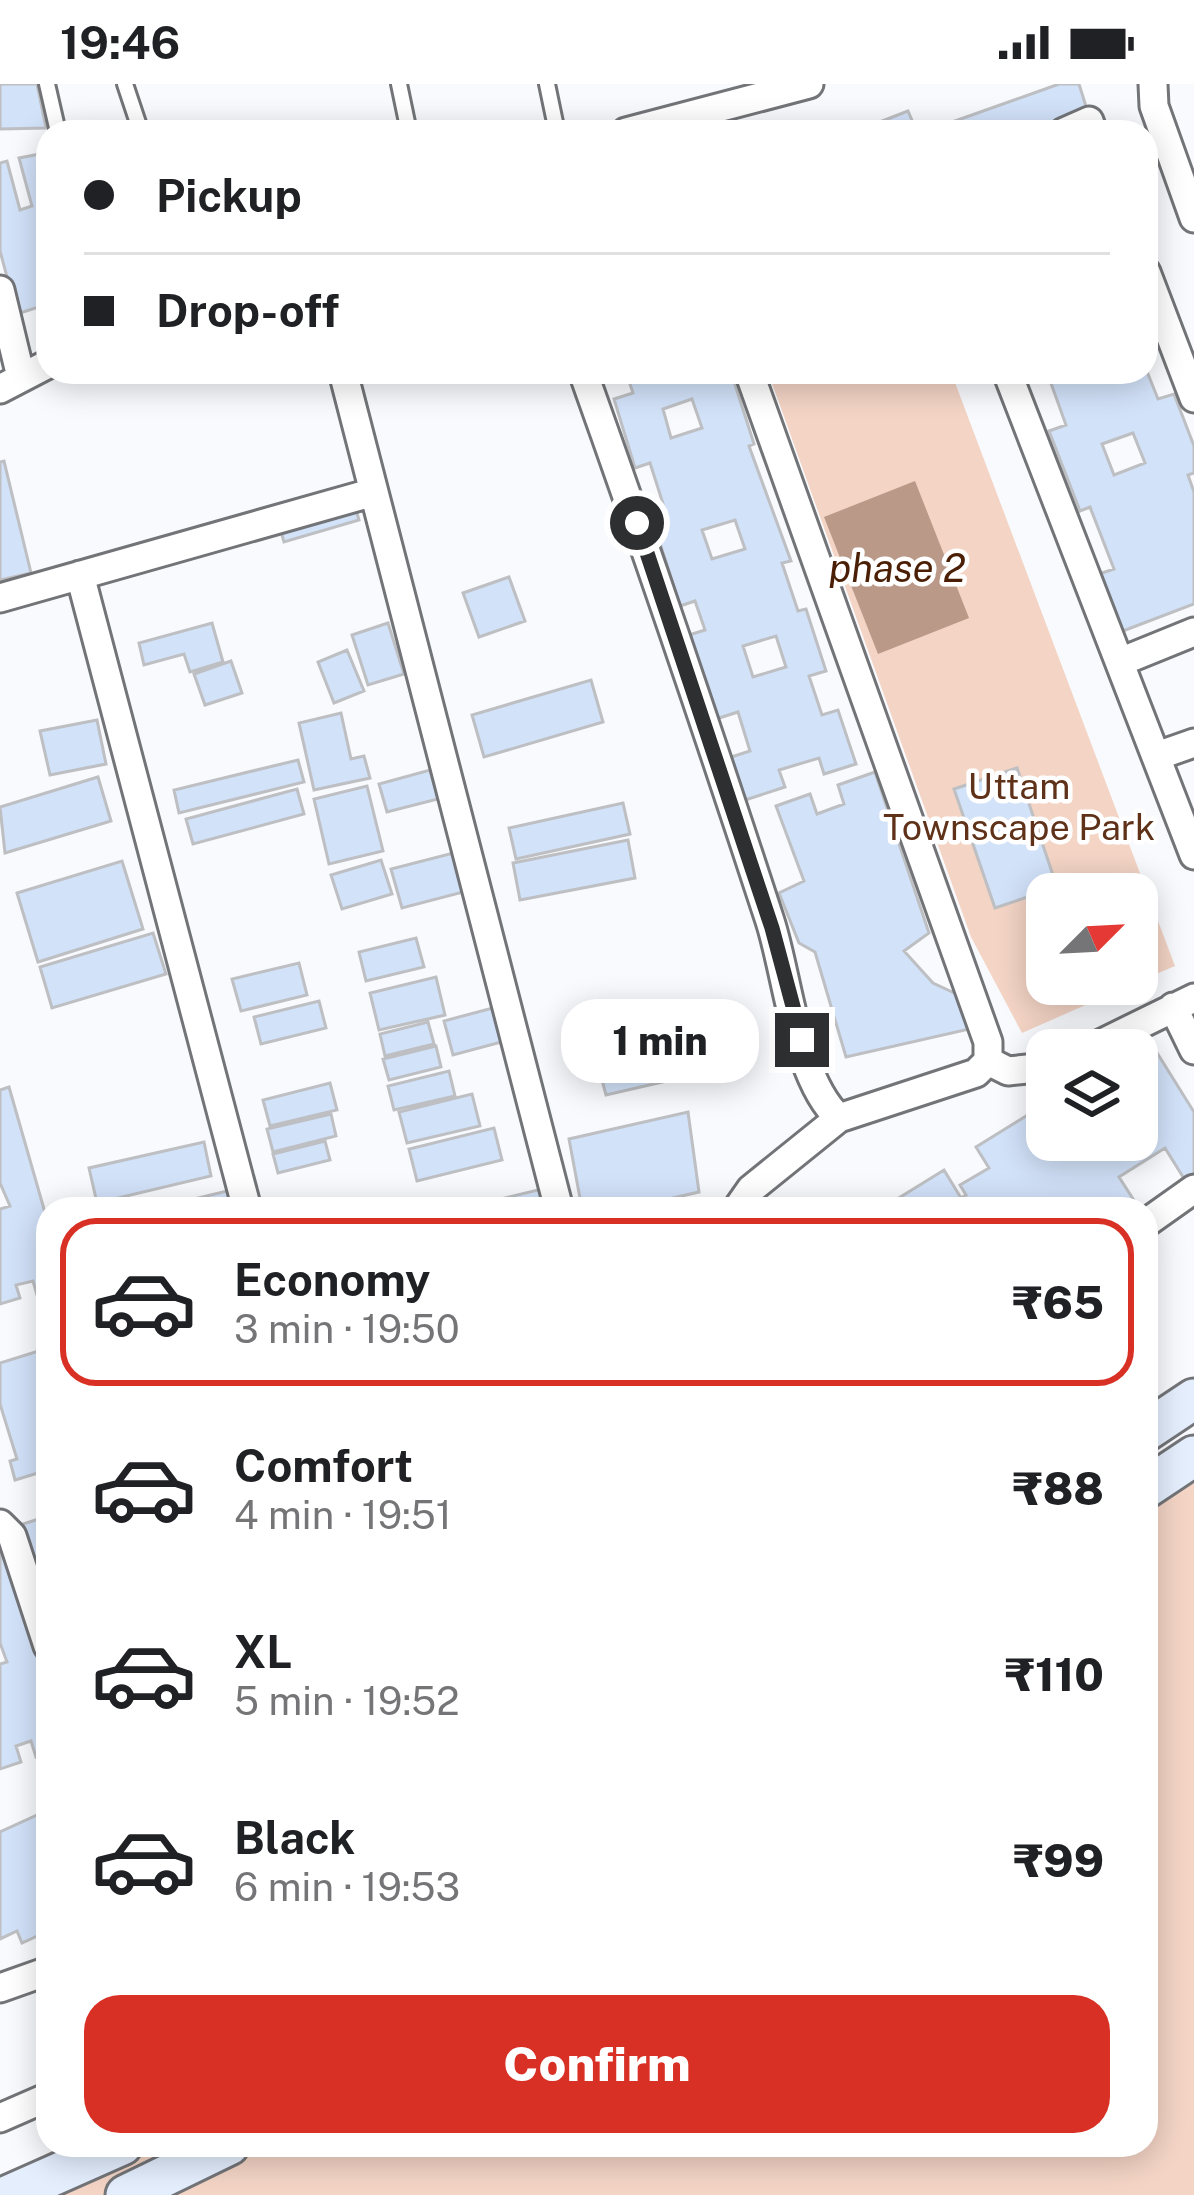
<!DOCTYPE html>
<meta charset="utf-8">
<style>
:root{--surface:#fff;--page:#f6f6f6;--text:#202124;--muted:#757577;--line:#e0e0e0;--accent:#d93025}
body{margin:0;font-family:"Public Sans",sans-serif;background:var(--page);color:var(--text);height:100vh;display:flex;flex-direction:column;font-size:45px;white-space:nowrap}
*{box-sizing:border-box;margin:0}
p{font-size:39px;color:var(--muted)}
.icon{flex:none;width:66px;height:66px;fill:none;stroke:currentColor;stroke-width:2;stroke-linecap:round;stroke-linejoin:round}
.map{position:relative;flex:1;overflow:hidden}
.side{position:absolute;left:36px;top:1113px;width:1122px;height:960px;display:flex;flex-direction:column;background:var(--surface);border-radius:36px;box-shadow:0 6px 30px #0003}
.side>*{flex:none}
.guide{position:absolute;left:36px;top:36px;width:1122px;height:264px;border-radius:36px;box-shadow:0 6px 30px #0003;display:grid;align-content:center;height:264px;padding:0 48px;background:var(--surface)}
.needle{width:78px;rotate:66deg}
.fabs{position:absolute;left:1026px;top:789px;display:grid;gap:24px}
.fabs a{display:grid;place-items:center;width:132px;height:132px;border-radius:24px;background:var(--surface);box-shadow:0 6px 30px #0003;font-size:60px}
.end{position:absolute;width:54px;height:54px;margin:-27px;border:15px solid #2e2f30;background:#fff;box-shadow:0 0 0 6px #fff}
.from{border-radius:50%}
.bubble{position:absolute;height:84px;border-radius:36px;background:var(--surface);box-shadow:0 6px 30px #0003;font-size:39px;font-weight:800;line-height:84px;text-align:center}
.guide b{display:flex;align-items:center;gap:42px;height:114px;font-size:45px}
.guide b+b{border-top:3px solid var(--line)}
.guide i{width:30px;height:30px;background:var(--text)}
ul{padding:21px 0 0;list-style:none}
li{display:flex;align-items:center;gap:36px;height:168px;margin:0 24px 18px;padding:0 24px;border:6px solid transparent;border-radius:36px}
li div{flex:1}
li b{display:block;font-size:45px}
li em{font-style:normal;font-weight:800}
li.on{border-color:var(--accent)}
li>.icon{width:108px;height:108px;stroke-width:1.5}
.button{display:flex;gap:24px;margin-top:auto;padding:24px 48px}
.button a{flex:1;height:138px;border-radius:36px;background:var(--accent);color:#fff;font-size:48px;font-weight:800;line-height:138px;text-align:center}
.status{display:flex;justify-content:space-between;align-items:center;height:84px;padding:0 60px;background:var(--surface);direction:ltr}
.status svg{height:33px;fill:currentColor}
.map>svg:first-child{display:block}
.green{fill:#f3d4c5}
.water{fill:#ba9989}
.building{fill:#d2e2f9;stroke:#bdbfc2;stroke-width:3;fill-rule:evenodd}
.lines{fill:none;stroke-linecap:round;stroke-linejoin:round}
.lane-casing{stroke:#727477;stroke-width:20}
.street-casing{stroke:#727477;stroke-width:33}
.secondary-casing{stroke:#727477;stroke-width:45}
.lane{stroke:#fff;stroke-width:14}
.street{stroke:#fff;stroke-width:27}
.secondary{stroke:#e4eefd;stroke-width:39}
.route{stroke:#2e2f30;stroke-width:15}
.labels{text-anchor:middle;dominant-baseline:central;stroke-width:9;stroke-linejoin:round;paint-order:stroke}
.park-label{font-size:36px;fill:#5e3118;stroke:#fff}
.water-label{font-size:39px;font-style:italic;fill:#4b1f05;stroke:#fff}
</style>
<div class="status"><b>19:46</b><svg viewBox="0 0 49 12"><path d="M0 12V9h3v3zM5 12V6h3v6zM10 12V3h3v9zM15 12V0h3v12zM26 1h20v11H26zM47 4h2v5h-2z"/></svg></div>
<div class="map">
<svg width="1194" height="2111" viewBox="0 0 1194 2111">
<rect width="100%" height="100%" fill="#f8fafd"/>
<path class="green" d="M768,288h183l224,594 -38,16v-88h-90v90h86l-111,49 -51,-96z
M1194,1353v758h-1194v-17l63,-33h1083v-673z"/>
<path class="water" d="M915,397l54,137 -91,36 -54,-137z"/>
<path class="building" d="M0,0h37l9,44 -46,1z
M1059,0h20l11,35 -39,13h-127z
M908,27l9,21h-63z
M45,69l3,151 -31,10 -17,-63v-88l7,-2 13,49 12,-4 -13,-48z
M1146,285l12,30 16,-5 20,52v27l-6,2 6,17v112l-79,30 -22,-58 21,-7 -24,-62 -10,4 -31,-80 17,-6 -18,-50 -16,6 -4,-9zM1133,349l12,30 -31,12 -12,-31z
M626,288h105l23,72 -5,2 42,115 -9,2 16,48 8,-2 20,62 -17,5 13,39 16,-5 18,54 -32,10 -5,-16 -40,12 6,17 -43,14 -14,-43 22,-7 -12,-39 -22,7 -27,-84 16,-5 -10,-29 -15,5 -28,-88 14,-5 -16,-50 -15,5 -21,-69 19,-6zM692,315l10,29 -31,10 -8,-29zM735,436l10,29 -33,10 -10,-29zM776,552l10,31 -33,10 -10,-31z
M4,377l27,112 -31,7v-118z
M353,415l6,21 -75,22 -6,-20z
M509,493l16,44 -46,16 -16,-44z
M212,539l11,39 -33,10 -6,-18 -40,11 -5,-22z
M388,539l16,51 -36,11 -16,-50z
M347,566l17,41 -30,12 -16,-41z
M231,577l11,32 -37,12 -11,-31z
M591,596l12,42 -119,35 -12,-42z
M341,629l10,46 13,-3 6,22 -56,12 -15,-67z
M97,636l9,44 -56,11 -10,-44z
M298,676l6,22 -125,31 -5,-23z
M1017,684l40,119 -62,21 -41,-119z
M430,686l8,29 -51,13 -8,-28z
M875,688l54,161 -25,18 29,32 30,14 11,31 -128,29 -31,-105 -16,-9 -20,-50 25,-12 -28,-75 34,-12 7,20 27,-10 -6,-19z
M98,693l13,44 -106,32 -5,-46z
M367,702l16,65 -54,13 -15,-65z
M297,705l7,25 -111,30 -7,-25z
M623,719l7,31 -114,25 -7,-31z
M628,756l7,38 -115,22 -7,-37z
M461,767l10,39 -69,18 -11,-39z
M381,776l11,34 -50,15 -11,-34z
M122,777l21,68 -105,33 -21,-69z
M153,849l13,41 -114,34 -12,-41z
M416,854l8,29 -58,14 -7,-29z
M299,879l8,32 -66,16 -9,-32z
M436,893l9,38 -66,15 -9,-37z
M319,917l7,27 -65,16 -7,-27z
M500,922l9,34 -56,15 -9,-34z
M428,938l6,22 -49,12 -5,-22z
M1144,948l50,80v69l-6,4 -23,-37 -46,29 16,25 -12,7h-242l63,-39 17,28 5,-3 -6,-10 29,-17 -13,-21 71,-44v37h90v-90h-22z
M690,956l7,34 -91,21 -9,-34z
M436,962l5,21 -52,13 -6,-21z
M449,987l6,25 -61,14 -6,-24z
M330,999l7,27 -67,16 -7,-26z
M9,1003l39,136v69l-11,3 -4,-14 -17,4 4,13 -20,6v-95l10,-3 -10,-23v-93z
M472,1010l8,32 -73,17 -8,-31z
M688,1028l11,80 -74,17h-43l-13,-70z
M331,1030l5,22 -63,16 -6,-23z
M494,1044l8,32 -85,21 -8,-32z
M325,1057l5,19 -52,13 -5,-19z
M204,1058l7,34 -114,27 -8,-35z
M546,1104l5,21h-69l-2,-5z
M227,1107l5,18h-79z
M48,1264v122l-33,10 -5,-19 7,-2 -17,-55v-41z
M48,1432v86l-25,-78z
M0,1459l48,148v62l-12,4 -5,-16 -15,5 5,16 -21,7v-105l7,-2 -7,-19z
M48,1726v121l-26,12 -5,-12 -17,8v-107z"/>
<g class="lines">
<g class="lane-casing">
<path id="lane" d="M47,0l11,48
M125,0l16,48
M399,0l10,48
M547,0l10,48"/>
</g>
<g class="street-casing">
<path id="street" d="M1153,0l1,22 40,112
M626,48l183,-48
M1064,48l25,-11 4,11
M1146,188l48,126
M0,206l21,87
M343,288l216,837
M583,288c65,182 127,365 187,549 18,56 26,158 69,197
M1007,288l187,483
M0,305l48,-25
M80,491l167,634
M0,514l374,-106
M1120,578l74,-30
M1157,672l37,-13
M1173,923l21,43
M1088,966l106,-52
M988,977l20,10 39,-4
M737,1125l14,-20 88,-71 137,-45 12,-12v-19l-239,-670
M1146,1139l48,-34
M0,1440l12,12 36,110
M0,1904l48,-17
M0,2034l48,-21"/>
</g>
<g class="secondary-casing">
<path id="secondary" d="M1146,1347l48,-32
M1146,1404l48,-32
M9,2111l113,-50
M126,2111l103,-50"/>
</g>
<use href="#lane" class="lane"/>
<use href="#street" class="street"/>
<use href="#secondary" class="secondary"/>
</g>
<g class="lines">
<path class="route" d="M637,439l135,405 30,112"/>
</g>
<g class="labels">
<g class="park-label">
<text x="1019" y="702">Uttam<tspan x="1019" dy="41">Townscape Park</tspan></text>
</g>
<g class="water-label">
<text x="897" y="484">phase 2</text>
</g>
</g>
</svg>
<div class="fabs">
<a><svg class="needle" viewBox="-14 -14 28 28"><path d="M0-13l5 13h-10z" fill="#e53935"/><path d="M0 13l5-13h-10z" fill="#757577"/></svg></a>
<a><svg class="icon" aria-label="layers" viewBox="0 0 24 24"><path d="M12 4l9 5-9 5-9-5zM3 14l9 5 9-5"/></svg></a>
</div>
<i class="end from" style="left:637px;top:439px"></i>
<i class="end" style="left:802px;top:956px"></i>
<div class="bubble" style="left:561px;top:915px;width:198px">1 min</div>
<div class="guide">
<b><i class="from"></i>Pickup</b>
<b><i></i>Drop-off</b>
</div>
<section class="side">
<ul>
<li class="on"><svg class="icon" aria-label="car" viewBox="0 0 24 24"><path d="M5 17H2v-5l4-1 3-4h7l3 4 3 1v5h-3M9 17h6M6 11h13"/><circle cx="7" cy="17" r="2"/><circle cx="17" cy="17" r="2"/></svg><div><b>Economy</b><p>3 min · 19:50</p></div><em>₹65</em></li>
<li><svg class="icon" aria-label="car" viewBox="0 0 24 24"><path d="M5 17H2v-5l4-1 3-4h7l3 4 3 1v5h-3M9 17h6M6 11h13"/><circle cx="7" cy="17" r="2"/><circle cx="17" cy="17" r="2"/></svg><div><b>Comfort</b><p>4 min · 19:51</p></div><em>₹88</em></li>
<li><svg class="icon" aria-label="car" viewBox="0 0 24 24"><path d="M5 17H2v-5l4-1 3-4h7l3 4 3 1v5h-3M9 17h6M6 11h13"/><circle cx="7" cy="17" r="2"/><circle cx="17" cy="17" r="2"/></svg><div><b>XL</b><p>5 min · 19:52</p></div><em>₹110</em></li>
<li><svg class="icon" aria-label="car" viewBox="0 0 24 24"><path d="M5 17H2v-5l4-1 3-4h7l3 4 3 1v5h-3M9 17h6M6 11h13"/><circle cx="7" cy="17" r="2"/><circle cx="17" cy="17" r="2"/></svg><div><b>Black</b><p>6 min · 19:53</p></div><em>₹99</em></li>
</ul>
<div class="button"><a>Confirm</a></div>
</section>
</div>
